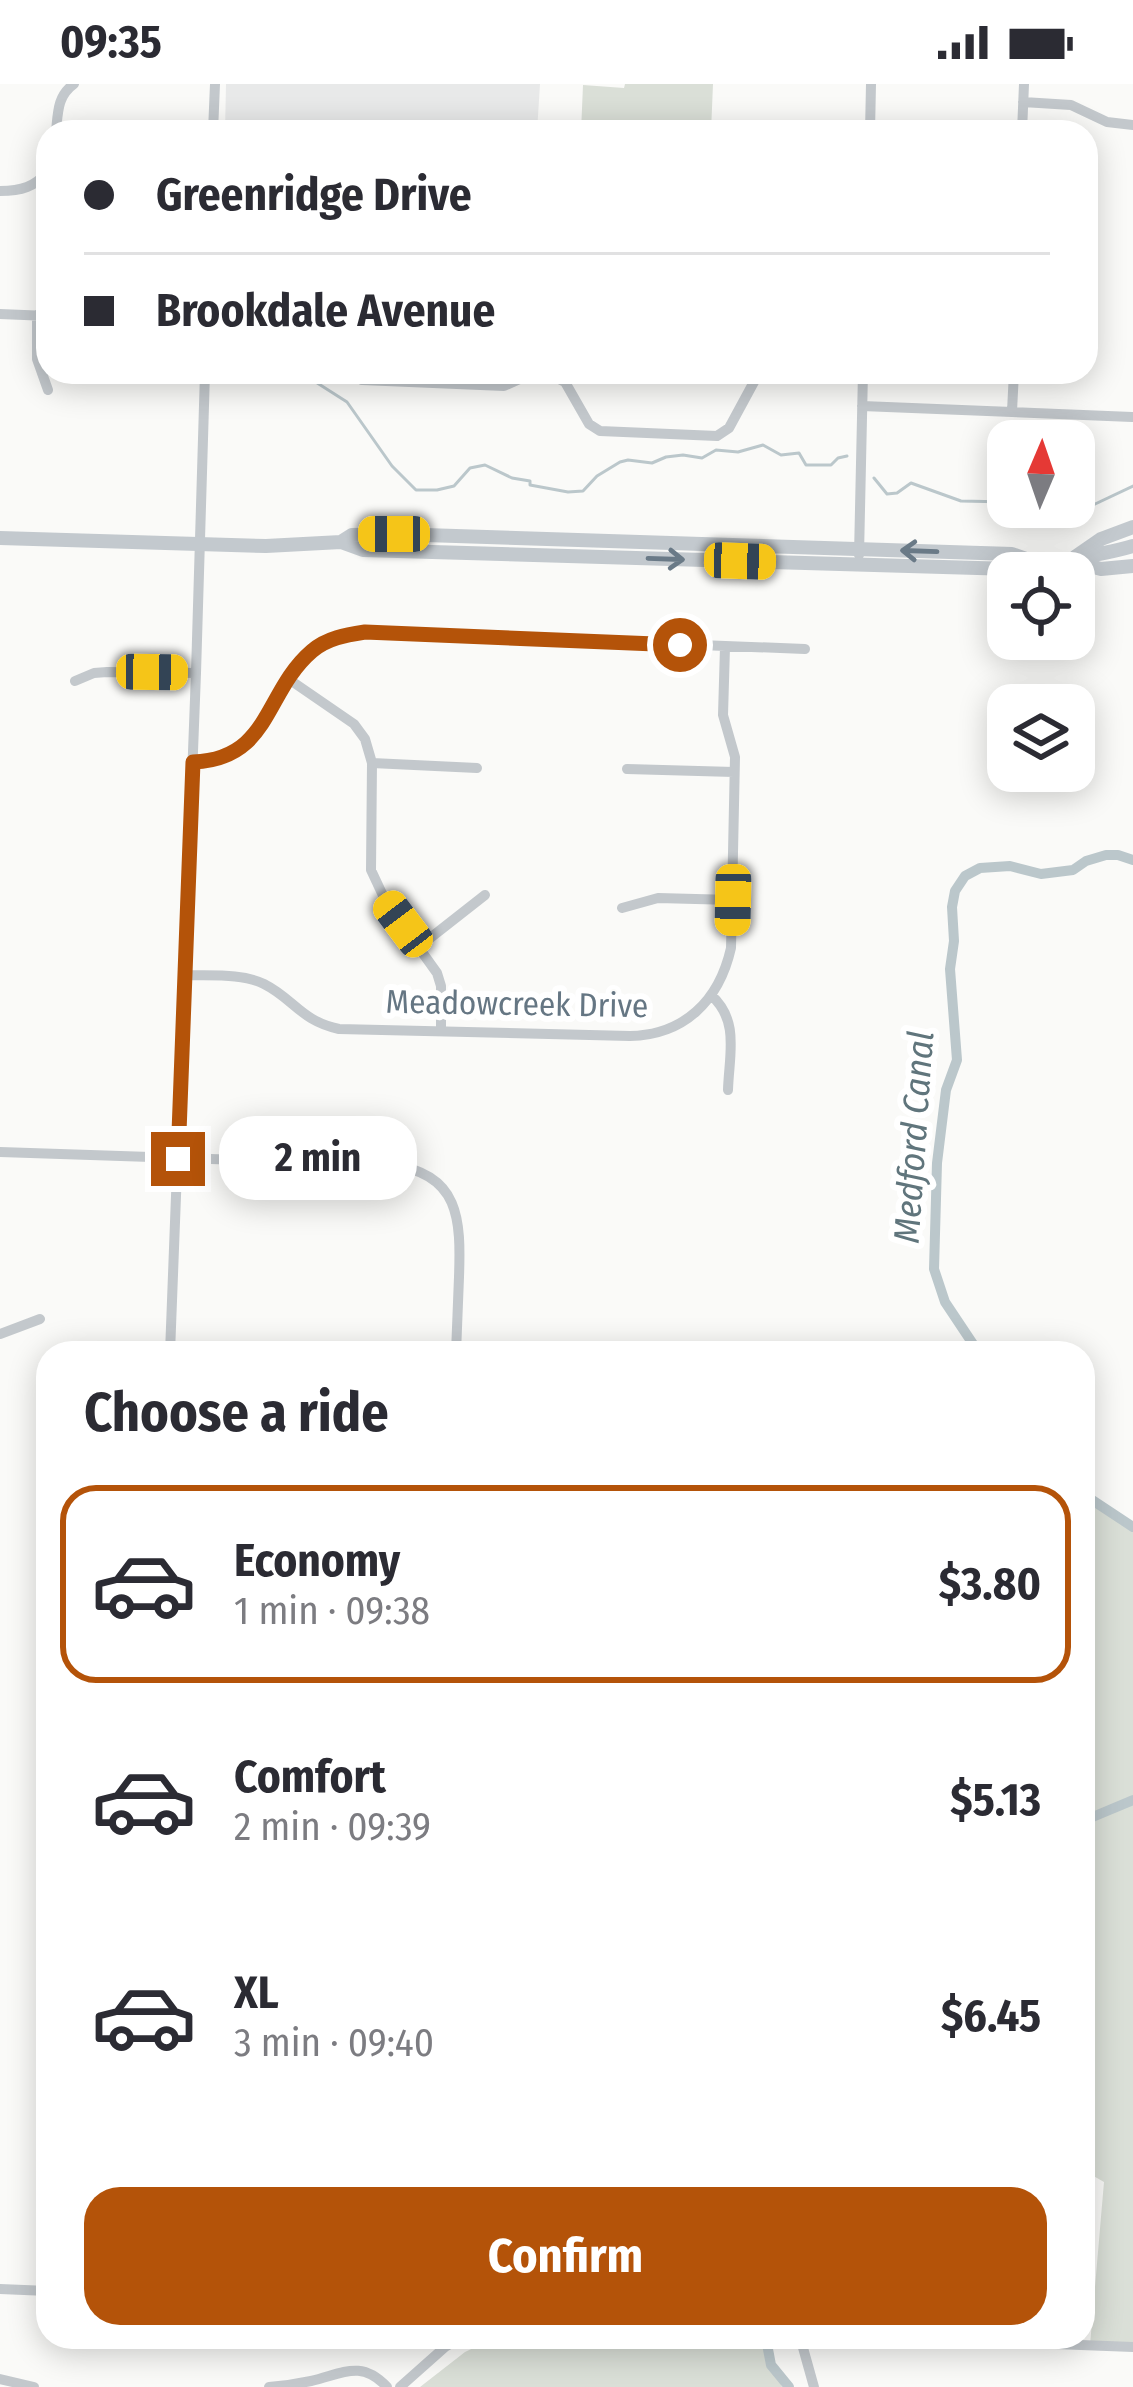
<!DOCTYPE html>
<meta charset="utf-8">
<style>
:root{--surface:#fff;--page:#f7f7f7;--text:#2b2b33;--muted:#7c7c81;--line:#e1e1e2;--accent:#b45309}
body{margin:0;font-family:"Fira Sans Condensed",sans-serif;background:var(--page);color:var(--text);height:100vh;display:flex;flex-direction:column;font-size:45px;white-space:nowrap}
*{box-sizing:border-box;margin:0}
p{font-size:39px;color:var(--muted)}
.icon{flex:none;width:66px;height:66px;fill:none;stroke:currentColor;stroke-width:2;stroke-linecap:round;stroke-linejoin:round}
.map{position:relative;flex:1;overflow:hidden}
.side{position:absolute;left:36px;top:1257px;width:1059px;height:1008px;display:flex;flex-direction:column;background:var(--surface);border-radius:36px;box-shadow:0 6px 30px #0003}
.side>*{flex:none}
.guide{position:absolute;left:36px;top:36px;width:1062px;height:264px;border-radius:36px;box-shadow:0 6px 30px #0003;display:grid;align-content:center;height:264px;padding:0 48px;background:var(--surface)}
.needle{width:78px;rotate:2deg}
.controls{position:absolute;left:987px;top:336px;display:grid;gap:24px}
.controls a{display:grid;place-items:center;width:108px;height:108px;border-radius:24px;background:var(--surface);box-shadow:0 6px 30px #0003;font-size:60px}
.end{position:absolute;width:54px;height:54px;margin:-27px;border:15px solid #b45309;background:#fff;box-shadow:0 0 0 6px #fff}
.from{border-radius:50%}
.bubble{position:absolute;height:84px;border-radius:36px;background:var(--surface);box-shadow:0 6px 30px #0003;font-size:39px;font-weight:700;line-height:84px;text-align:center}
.car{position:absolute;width:36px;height:72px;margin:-36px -18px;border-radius:15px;box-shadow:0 0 9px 3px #0007;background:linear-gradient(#f5c518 24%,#345 0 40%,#f5c518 0 76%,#345 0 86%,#f5c518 0)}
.guide b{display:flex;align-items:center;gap:42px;height:114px;font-size:45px}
.guide b+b{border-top:3px solid var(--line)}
.guide i{width:30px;height:30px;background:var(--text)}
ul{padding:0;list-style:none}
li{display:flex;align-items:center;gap:36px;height:198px;margin:0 24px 18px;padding:0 24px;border:6px solid transparent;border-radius:36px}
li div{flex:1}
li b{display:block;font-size:45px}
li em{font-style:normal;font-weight:700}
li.selected{border-color:var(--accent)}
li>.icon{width:108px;height:108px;stroke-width:1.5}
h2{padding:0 48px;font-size:54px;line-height:144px}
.primary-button{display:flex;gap:24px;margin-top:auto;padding:24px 48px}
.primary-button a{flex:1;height:138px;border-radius:36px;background:var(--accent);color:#fff;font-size:48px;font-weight:700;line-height:138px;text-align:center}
.status{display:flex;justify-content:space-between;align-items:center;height:84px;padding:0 60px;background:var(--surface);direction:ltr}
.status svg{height:33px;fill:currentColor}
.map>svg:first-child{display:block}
.built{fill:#e8e9e9}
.green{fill:#dadfd7}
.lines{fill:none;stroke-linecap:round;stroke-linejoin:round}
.stream{stroke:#bbc7cb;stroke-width:3}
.canal{stroke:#bbc7cb;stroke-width:10}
.minor{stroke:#c3c8cc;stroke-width:10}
.major{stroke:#c3c9ce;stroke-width:14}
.oneway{stroke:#6a7a87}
.route{stroke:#b45309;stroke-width:15}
.labels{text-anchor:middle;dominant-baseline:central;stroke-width:12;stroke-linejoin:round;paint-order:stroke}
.street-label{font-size:33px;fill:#657683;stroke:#fff}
.water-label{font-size:36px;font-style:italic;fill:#60757c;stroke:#fff}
</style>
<div class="status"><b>09:35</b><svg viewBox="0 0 49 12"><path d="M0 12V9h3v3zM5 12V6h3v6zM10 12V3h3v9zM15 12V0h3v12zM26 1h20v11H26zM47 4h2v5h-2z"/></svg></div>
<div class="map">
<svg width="1133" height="2303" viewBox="0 0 1133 2303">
<rect width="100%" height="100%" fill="#fafaf8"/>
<path class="built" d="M226,0h314l-3,48h-312z"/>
<path class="green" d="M625,0h88l-2,48h-130l2,-47 41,3z
M1083,1414l50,32v815h-43l14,-163 -21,-12z
M496,2253h111l159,6 16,44h-362l45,-35z"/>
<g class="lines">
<path class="stream" d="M300,288l47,30 45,64 24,24h21l17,-4 16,-18 15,-3 27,13 18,3v4l38,7 15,-1 14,-15 23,-14 8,-2 24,3 14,-6 17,-2 19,3 14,-8 22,2 25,-7 18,10 18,-2 7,12h25l7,-7 9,-2
M874,394l13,16 10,-1 14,-10 50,18 47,1
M1074,420l19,1 40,-19"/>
<path class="canal" d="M979,1269l-34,-51 -11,-33 3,-106 9,-73 11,-30 -7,-91 4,-28 -2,-34 3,-16 10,-15 15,-8 30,-2 31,8 32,-4 13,-9 20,-6h12l15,5
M1083,1410l50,33
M1083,1737l50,-21
M767,2260l4,21 18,22"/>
<path class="minor" d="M1023,18l48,3 36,17 26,3
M56,48c2,-19 1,-36 18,-48
M213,48l2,-48
M870,48l1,-48
M1022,48l2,-48
M0,107c21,0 35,-4 48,-20
M0,230l48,2
M37,231v44l11,31
M362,296l142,6 18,-8 37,1 6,3 24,42 11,7 117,5 12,-8 26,-48v-8
M862,322l270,11
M1012,327l2,-39
M859,471l4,-183
M290,596l64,44 11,15 7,24 -1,107 15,32 51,71 4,13v45
M75,597l19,-8 13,-1 89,1
M193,678c78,-3 71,-70 119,-111 16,-13 34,-16 53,-19l440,17
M372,679l105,5
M627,685l107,3
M622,824l36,-10 75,2
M420,862l65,-51
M186,891c24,1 56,-2 78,9 30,15 37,37 75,45l291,7c54,-1 89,-35 101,-88l4,-191 -12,-42 2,-68
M711,911c29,26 18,60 17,95
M0,1068l391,13c69,8 70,55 68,112 -1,25 -2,51 -3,76
M0,1250l40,-15
M170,1269l26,-680 9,-301
M0,2205l48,2
M800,2253l14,50
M872,2253l261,10
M0,2295l34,8
M269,2303c14,-1 28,-3 42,-6 31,-7 50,-22 76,6
M400,2303l45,-40 17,-10"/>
<path class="major" d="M0,454l266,8 75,-4 11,-7 42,-1 618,20 23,8
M341,458l22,8 649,19c40,-9 81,-11 121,-23
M1075,473l26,-18 32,-12
M1075,478l26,7 32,-3"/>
</g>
<defs><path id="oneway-shaft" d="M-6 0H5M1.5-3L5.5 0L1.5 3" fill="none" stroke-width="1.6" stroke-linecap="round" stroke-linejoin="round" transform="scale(3)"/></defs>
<g class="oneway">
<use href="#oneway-shaft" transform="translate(919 467) rotate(-178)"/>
<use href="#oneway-shaft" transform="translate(666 475) rotate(2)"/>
</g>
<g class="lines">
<path class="route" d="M178,1075l15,-397c78,-3 71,-70 119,-111 15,-13 34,-16 53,-19l315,13"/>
</g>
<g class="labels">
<g class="street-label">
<text transform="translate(517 920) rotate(1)">Meadowcreek Drive</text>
</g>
<g class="water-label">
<text transform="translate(914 1053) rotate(-86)">Medford Canal</text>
</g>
</g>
</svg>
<div class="controls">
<a><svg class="needle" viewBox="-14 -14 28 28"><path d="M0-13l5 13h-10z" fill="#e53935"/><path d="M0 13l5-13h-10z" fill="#7c7c81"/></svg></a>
<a><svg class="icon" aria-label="locate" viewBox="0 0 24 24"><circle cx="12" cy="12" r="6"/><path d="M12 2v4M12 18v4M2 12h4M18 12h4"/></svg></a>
<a><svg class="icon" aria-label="layers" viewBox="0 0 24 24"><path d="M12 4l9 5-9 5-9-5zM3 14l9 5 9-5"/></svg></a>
</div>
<i class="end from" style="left:680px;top:561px"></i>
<i class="end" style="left:178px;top:1075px"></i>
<div class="bubble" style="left:219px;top:1032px;width:198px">2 min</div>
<i class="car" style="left:394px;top:450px;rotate:270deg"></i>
<i class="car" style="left:740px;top:477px;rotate:92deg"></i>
<i class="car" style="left:152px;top:588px;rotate:91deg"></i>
<i class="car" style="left:733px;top:816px;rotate:181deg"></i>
<i class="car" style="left:403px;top:840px;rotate:323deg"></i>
<div class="guide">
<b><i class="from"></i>Greenridge Drive</b>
<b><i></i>Brookdale Avenue</b>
</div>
<section class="side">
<h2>Choose a ride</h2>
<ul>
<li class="selected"><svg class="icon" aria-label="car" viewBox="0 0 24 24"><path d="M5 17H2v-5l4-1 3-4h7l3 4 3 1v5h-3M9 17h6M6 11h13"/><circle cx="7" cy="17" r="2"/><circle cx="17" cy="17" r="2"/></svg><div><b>Economy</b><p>1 min · 09:38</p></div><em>$3.80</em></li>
<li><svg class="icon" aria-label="car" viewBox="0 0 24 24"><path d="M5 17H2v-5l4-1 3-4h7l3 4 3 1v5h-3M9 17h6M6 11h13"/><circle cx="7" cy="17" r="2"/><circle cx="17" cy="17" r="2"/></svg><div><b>Comfort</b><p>2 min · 09:39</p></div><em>$5.13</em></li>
<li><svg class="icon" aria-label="car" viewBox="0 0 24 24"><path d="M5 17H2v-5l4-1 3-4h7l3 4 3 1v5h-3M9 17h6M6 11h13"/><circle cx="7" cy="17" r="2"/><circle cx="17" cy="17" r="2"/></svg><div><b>XL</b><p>3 min · 09:40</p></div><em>$6.45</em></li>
</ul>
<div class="primary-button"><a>Confirm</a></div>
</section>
</div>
